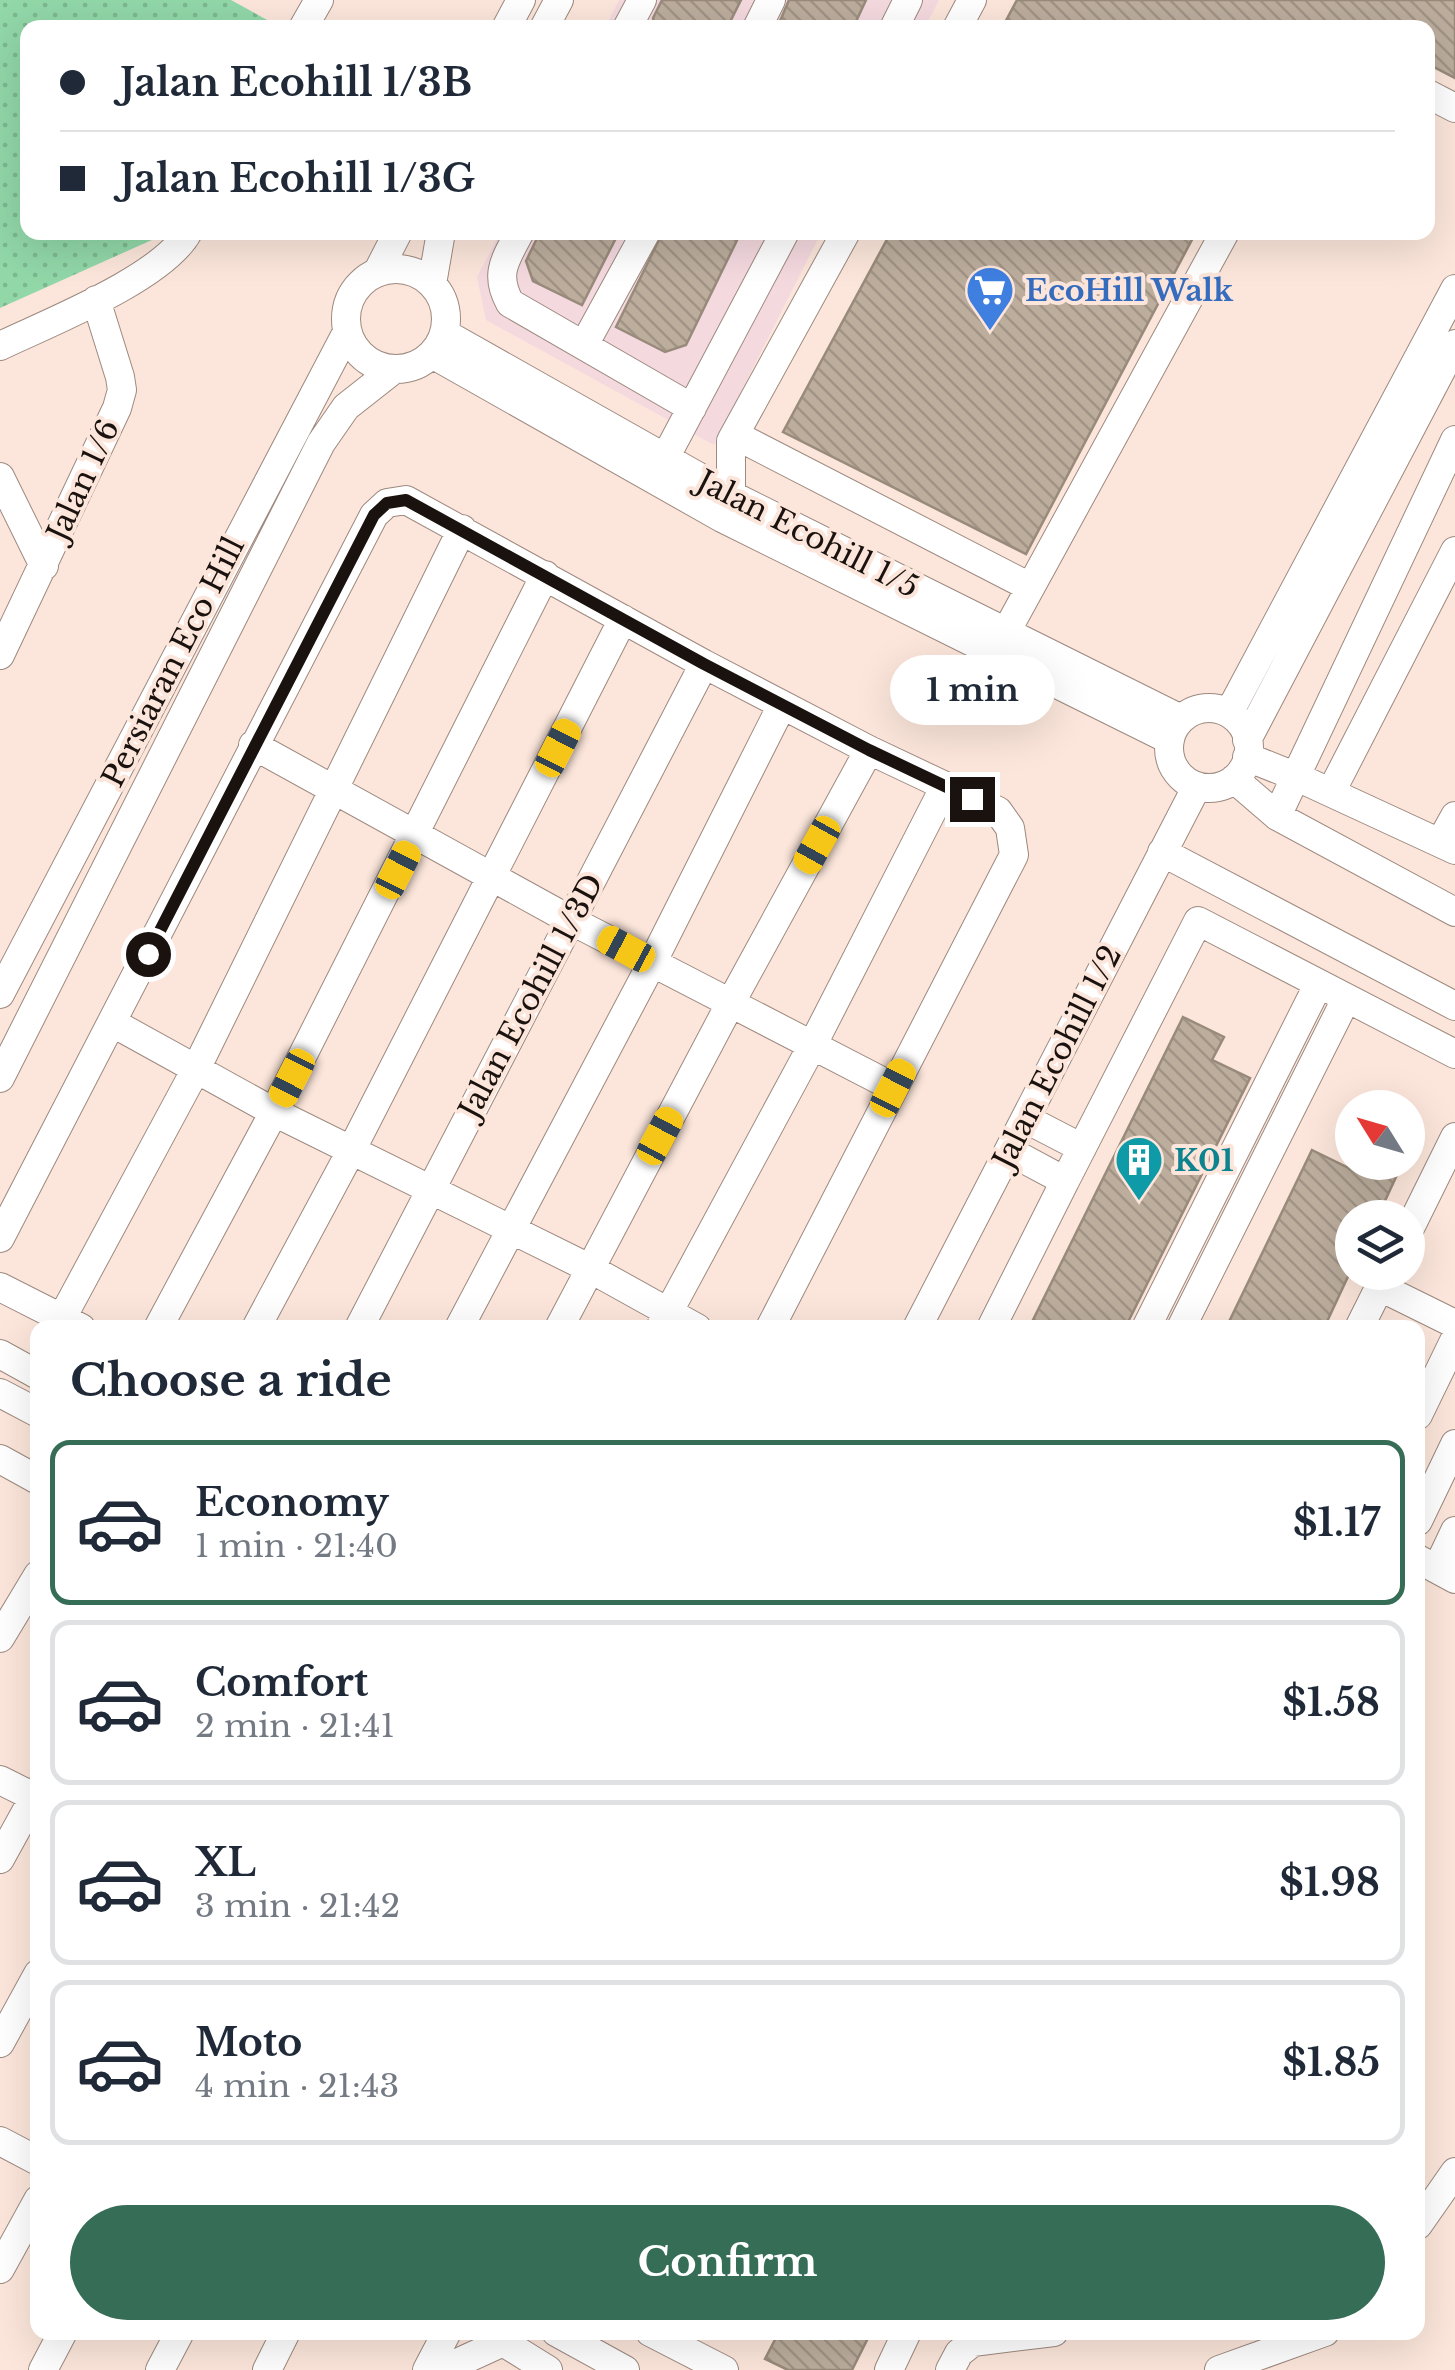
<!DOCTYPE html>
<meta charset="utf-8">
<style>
:root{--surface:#fff;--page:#f6f6f7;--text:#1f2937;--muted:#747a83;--line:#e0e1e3;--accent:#356d56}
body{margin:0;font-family:"Libre Baskerville",serif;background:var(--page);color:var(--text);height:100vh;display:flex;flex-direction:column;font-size:38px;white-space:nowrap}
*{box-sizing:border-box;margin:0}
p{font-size:32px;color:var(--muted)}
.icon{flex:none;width:55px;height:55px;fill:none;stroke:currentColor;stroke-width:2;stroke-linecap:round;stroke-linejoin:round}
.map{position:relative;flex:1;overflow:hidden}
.drawer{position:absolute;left:30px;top:1320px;width:1395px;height:1020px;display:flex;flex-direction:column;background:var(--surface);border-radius:20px;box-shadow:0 10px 40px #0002}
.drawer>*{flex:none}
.banner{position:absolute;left:20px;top:20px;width:1415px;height:220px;border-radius:20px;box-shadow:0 10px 40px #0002;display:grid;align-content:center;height:220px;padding:0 40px;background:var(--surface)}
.needle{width:65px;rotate:307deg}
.fabs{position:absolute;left:1335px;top:1090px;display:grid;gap:20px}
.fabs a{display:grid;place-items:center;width:90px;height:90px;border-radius:50%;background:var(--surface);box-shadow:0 10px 40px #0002;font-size:50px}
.end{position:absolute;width:45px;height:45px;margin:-22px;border:12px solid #19120e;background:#fff;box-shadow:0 0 0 5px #fff}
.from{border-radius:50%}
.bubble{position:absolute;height:70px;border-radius:35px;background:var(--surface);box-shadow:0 10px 40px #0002;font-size:32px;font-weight:700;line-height:70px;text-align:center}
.car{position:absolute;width:30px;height:60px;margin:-30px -15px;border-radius:12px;box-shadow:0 0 8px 2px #0007;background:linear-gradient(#f5c518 24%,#345 0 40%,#f5c518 0 76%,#345 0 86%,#f5c518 0)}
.banner b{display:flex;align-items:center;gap:35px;height:95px;font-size:38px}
.banner b+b{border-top:2px solid var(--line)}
.banner i{width:25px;height:25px;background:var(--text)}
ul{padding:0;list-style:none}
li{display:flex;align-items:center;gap:30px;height:165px;margin:0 20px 15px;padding:0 20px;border:5px solid var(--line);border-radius:20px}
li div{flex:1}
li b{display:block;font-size:38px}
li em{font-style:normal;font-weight:700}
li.current{border-color:var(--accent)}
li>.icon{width:90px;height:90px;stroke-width:1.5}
h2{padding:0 40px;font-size:45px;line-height:120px}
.button{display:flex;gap:20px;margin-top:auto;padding:20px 40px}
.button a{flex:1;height:115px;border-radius:60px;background:var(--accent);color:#fff;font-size:40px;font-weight:700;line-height:115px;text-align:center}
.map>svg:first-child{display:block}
.commercial{fill:#f4d9df}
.park{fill:url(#park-dots)}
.building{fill:url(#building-back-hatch);stroke:#998b7b;stroke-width:2.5}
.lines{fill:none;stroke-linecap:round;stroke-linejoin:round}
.minor-casing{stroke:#9d897f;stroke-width:30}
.minor{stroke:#fff;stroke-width:28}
.route{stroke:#19120e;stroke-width:12}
.labels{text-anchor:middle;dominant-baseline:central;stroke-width:8;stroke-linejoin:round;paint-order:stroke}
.shop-label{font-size:30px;font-weight:bold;fill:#366cbe;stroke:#fce6db;text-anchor:start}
.street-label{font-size:30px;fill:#19120e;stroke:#fce6db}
.culture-label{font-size:30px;font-weight:bold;fill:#0d838f;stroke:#fce6db;text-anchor:start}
</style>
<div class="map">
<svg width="1455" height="2370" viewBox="0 0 1455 2370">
<defs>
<pattern id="park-dots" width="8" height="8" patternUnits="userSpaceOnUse" patternTransform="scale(2.5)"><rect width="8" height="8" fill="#91d7a8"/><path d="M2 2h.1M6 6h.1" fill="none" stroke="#7cb88f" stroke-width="1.8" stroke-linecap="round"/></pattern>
<pattern id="building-back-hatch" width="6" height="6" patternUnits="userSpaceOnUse" patternTransform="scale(2.5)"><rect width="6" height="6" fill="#bcad9d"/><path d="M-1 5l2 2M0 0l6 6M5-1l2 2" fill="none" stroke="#a19486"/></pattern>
</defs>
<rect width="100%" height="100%" fill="#fce6db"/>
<path class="commercial" d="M619,0h320l-14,27 -320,1z
M500,233h321l-107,212 -228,-125 -9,-43z"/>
<path class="park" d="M0,0h231l40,22 -3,6h-240v204l130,1 -4,6 -154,69z"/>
<path class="building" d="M662,0h79l-14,28h-71l-3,-10z
M789,0h77l-13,28h-76z
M1017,0h438v78l-27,-14v-36h-426z
M540,232h79l-37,73 -49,-24 -7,-20z
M663,232h78l-55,113 -21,7 -49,-25z
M891,232h305l-170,322 -243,-122z
M1183,1017l41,20 -12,23 38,18 -125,250h-96z
M1312,1150l41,20 4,-8h46l-26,56h-25v50l-28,60h-98z
M779,2332h92l-19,38h-64l-23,-11z"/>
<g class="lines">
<g class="minor-casing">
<path id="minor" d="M303,28l16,-28
M506,28l15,-28
M544,28l15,-28
M627,28l15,-28
M757,28l14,-28
M894,28l14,-28
M957,28l15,-28
M1428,94l27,14
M520,232c-15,28 -26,42 -10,71l182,105
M346 319a50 50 0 1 1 100 0a50 50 0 1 1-100 0Z
M377,273l21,-41
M432,284l9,-52
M444,333l287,162 450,224
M584,345l62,-113
M0,346c48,-23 163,-68 188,-114
M432,354l290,164 448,222
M735,435l295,152
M664,460l121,-228
M0,477l44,89
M731,495v-54l115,-209
M1006,632l219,-400
M0,655l117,-247 5,-18 -2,-13 -24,-77
M1169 748a40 40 0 1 1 80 0a40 40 0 1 1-80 0Z
M1229,713l226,-424
M1247,740l208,-396
M253,745l319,176 321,166
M1247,757l50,20 158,73
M1234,779l43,37 178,96
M1331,792l124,-241
M1277,816l178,-376
M1440,843l15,-27
M1162,852l293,154
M0,994l347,-662
M113,1023l161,89 315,156 108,60
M0,1078l321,-635 25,-36 47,-37
M1026,1119l56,29
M1065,1181l133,-260 257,133
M1408,1232l47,-95
M0,1238l374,-723 13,-12 19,-3 298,164 165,86 129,61 12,17 4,27 -244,473
M0,1287l81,41
M1380,1287l75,37
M62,1318l134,-249 266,-540
M661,1326l151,-280 133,-260
M158,1328l116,-216 271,-537
M256,1328l95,-177 272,-532
M359,1328l345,-664
M459,1328l193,-365 130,-258
M559,1328l171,-324 139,-254
M917,1328l280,-542
M991,1328l74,-147 -56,-30
M1146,1328l172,-343
M1181,1328l165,-329
M1359,1328l27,-54
M0,1354l38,21
M0,1393l38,20
M1418,1415l37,-76
M0,1459l38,21
M1418,1521l37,-77
M1418,1559l37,20
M1437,1569l18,-38
M0,1638l38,-63
M0,1780l38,19
M0,1859l38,-69
M0,2043l38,-69
M0,2141l38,20
M1418,2225l37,-53
M0,2269l38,-69
M556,2332l69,38
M650,2332l74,38
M503,2342l45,28
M43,2370l20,-38
M160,2370l20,-38
M267,2370l19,-38
M427,2370l20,-38
M442,2370l61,-28 6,-10
M889,2370l18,-38
M950,2370l9,-17 14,-11 81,-10
M1219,2370l106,-38"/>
</g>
<use href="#minor" class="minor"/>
</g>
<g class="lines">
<path class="route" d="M148,954l226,-439 13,-12 19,-3 298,164 165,86 103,49"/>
</g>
<defs>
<g id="supermarket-pin" transform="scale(2.5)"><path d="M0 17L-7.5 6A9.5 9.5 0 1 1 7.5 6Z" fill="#3f7fe0" stroke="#fce6db"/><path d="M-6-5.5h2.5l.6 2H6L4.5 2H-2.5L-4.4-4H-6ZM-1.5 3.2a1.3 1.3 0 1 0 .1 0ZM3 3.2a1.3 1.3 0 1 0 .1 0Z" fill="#fff"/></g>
<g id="building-pin" transform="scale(2.5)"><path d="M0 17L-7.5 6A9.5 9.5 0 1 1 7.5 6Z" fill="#0f9aa8" stroke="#fce6db"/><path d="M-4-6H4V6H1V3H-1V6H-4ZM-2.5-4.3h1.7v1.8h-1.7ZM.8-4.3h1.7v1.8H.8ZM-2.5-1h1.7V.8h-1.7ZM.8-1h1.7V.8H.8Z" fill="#fff"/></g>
</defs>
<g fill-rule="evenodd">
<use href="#supermarket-pin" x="990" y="290"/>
<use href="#building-pin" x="1139" y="1160"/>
</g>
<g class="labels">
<g class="shop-label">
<text x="1025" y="290">EcoHill Walk</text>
</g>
<g class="street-label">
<text transform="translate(83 480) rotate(-65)">Jalan 1/6</text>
<text transform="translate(808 534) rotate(27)">Jalan Ecohill 1/5</text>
<text transform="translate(173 662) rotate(-63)">Persiaran Eco Hill</text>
<text transform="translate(531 996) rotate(-62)">Jalan Ecohill 1/3D</text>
<text transform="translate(1057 1057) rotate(-63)">Jalan Ecohill 1/2</text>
</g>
<g class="culture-label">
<text x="1174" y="1160">K01</text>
</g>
</g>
</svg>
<div class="fabs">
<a><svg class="needle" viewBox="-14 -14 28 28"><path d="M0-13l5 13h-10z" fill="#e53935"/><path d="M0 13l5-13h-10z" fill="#747a83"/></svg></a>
<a><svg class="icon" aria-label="layers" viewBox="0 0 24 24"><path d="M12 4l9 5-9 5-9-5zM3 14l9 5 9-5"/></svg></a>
</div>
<i class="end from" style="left:148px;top:954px"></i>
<i class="end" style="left:972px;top:799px"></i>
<div class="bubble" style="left:890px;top:655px;width:165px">1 min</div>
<i class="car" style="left:558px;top:748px;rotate:27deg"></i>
<i class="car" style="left:817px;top:845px;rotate:209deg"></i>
<i class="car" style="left:398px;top:870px;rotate:27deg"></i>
<i class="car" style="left:626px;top:949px;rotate:298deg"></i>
<i class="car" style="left:292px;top:1078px;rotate:207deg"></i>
<i class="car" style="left:893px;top:1088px;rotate:27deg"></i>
<i class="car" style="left:660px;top:1136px;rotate:28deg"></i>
<div class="banner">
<b><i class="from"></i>Jalan Ecohill 1/3B</b>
<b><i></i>Jalan Ecohill 1/3G</b>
</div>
<section class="drawer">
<h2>Choose a ride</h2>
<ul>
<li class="current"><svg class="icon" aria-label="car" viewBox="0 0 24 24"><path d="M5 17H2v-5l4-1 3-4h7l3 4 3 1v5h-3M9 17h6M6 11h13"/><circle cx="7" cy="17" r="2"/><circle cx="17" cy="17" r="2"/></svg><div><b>Economy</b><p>1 min · 21:40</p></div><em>$1.17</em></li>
<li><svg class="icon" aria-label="car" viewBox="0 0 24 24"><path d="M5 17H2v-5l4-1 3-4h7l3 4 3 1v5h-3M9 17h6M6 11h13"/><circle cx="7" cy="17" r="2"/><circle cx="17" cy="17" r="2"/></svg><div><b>Comfort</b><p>2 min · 21:41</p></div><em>$1.58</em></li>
<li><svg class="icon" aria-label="car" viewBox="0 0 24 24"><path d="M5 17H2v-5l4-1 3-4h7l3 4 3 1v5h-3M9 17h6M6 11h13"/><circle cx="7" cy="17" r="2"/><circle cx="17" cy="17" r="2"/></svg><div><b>XL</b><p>3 min · 21:42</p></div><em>$1.98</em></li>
<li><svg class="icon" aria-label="car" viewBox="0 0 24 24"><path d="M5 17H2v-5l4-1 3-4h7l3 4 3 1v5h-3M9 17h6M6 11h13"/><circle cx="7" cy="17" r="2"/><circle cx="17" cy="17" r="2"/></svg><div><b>Moto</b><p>4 min · 21:43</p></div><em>$1.85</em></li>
</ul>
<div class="button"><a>Confirm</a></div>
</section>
</div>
